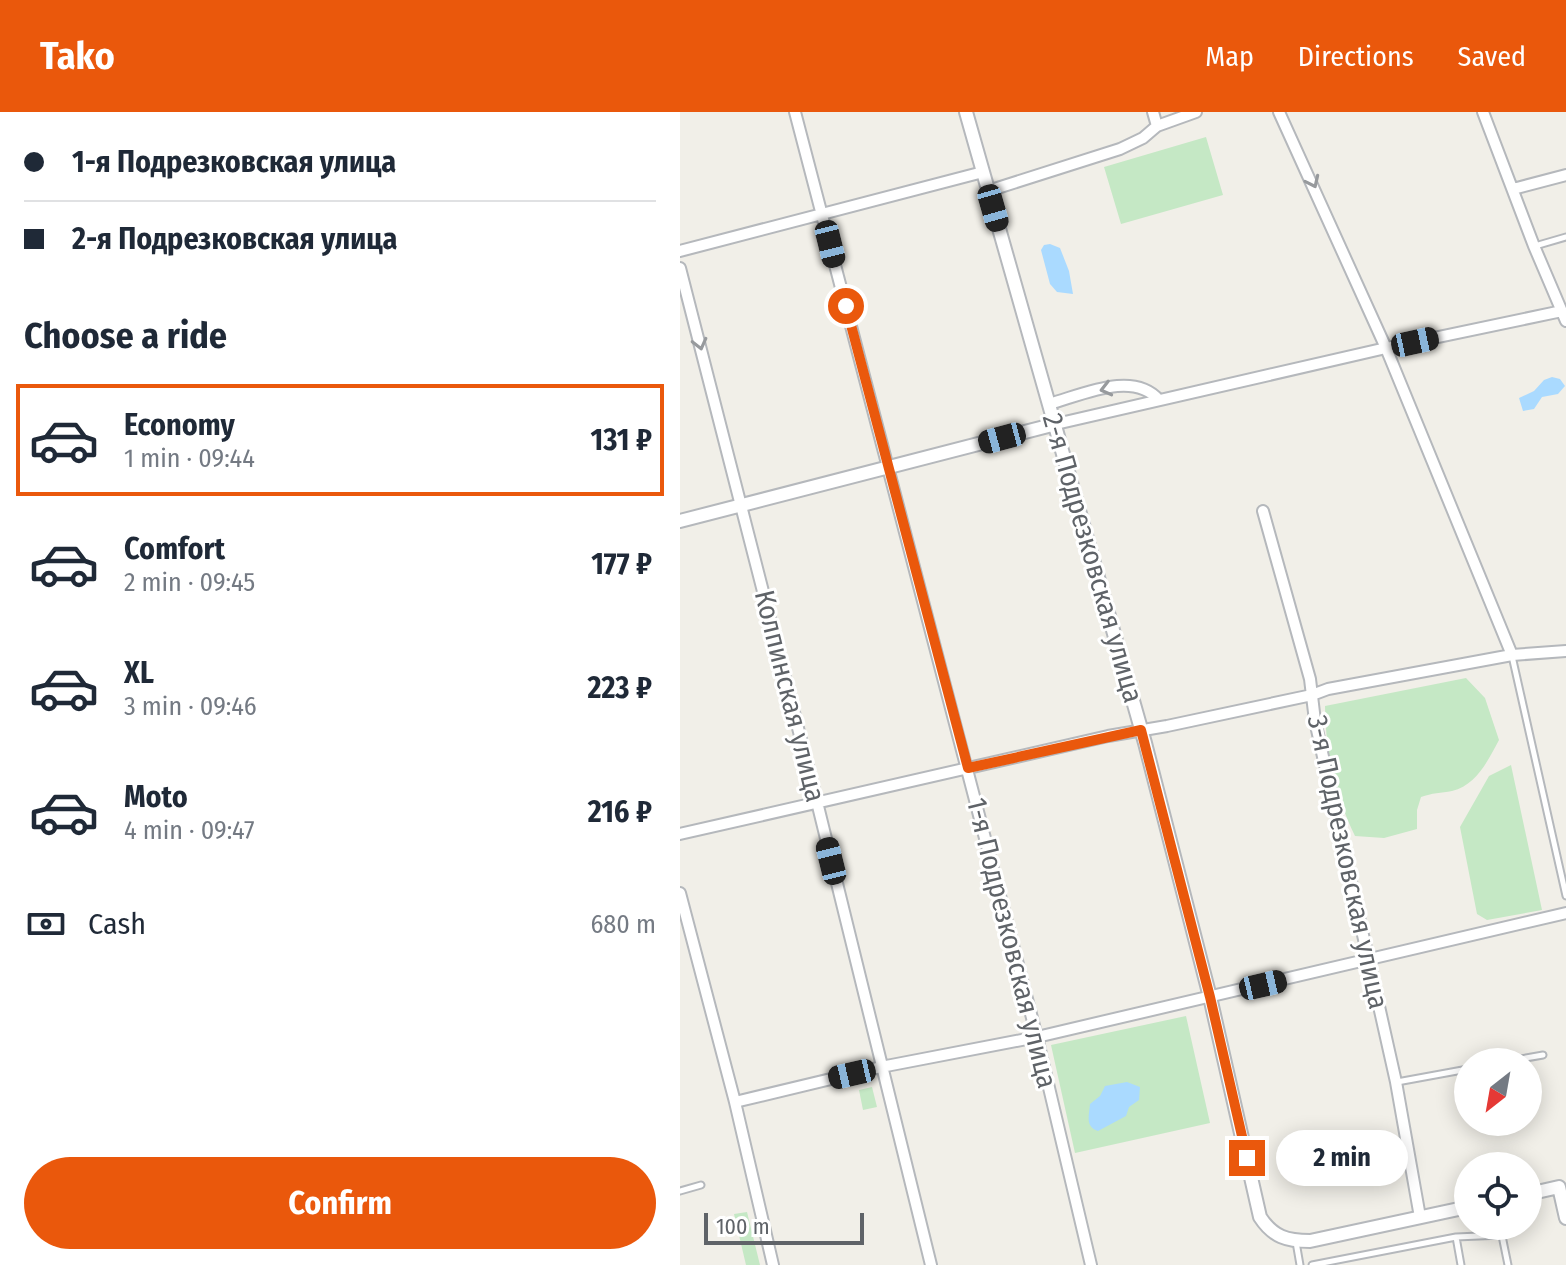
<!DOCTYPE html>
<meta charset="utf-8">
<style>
:root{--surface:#fff;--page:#f6f6f7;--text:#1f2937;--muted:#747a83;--line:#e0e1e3;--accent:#ea580c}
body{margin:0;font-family:"Fira Sans Condensed",sans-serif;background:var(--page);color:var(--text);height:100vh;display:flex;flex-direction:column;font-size:30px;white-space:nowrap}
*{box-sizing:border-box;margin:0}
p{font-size:26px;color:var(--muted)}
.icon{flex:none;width:44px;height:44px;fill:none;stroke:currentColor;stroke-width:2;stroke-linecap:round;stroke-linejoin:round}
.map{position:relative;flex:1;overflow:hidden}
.side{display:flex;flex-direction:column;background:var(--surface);width:680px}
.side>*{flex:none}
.top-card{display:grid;align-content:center;height:176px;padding:0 24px;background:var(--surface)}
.needle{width:52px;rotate:211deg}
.fabs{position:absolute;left:774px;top:936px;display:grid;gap:16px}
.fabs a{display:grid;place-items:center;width:88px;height:88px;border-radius:50%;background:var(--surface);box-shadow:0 4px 20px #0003;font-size:40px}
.scale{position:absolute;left:24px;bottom:20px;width:160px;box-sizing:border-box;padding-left:8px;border:4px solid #5f6368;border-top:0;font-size:22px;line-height:28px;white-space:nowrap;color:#5f6368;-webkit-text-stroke:6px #fff;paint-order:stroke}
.end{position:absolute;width:36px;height:36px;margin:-18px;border:10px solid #ea580c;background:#fff;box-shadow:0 0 0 4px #fff}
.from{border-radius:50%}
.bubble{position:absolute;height:56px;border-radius:28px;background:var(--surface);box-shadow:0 4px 20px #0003;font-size:26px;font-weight:700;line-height:56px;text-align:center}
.car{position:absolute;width:24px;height:48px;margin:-24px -12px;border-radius:10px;box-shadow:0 0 6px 2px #0007;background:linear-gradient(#222 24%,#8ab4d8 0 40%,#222 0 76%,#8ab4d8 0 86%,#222 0)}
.top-card b{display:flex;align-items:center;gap:28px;height:76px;font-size:30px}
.top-card b+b{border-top:2px solid var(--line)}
.top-card i{width:20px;height:20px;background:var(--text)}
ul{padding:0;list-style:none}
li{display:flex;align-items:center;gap:24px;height:112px;margin:0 16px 12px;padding:0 8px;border:4px solid transparent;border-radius:0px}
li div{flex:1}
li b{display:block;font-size:30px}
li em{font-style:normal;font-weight:700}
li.selected{border-color:var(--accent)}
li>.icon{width:72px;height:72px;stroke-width:1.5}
h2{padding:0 24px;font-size:36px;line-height:96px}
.pay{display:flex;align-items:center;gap:20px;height:88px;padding:0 24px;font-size:30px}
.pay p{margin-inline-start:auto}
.button{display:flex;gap:16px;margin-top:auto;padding:16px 24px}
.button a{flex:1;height:92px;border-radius:48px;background:var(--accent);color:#fff;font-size:32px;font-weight:700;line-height:92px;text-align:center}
header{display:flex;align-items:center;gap:48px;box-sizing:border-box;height:112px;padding:0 40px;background:var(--accent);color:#fff}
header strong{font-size:38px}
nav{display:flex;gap:44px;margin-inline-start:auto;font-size:28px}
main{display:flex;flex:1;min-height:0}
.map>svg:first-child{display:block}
.green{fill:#c5e8c5}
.water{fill:#aadaff}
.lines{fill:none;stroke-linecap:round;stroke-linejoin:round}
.service-casing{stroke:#b5b8bc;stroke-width:9}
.minor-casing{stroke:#b5b8bc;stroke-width:14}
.tertiary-casing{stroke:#b5b8bc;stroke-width:16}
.service{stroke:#fff;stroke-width:5}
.minor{stroke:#fff;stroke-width:10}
.tertiary{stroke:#fff;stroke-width:12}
.oneway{stroke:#979a9d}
.route{stroke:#ea580c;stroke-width:10}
.labels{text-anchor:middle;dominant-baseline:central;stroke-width:6;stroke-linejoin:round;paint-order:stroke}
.street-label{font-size:28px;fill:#5f6368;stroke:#fff}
</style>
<header>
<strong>Tako</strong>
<nav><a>Map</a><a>Directions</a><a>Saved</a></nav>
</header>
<main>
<section class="side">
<div class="top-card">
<b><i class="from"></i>1-я Подрезковская улица</b>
<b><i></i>2-я Подрезковская улица</b>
</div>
<h2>Choose a ride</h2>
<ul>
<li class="selected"><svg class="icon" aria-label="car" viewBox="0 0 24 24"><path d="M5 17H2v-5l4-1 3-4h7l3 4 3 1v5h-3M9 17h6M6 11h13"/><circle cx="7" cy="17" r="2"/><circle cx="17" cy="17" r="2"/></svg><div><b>Economy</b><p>1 min · 09:44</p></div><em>131 ₽</em></li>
<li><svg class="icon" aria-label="car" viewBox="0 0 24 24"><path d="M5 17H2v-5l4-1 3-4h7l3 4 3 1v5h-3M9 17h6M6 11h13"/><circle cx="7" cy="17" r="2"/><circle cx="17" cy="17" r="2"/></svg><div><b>Comfort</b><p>2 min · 09:45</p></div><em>177 ₽</em></li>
<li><svg class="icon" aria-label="car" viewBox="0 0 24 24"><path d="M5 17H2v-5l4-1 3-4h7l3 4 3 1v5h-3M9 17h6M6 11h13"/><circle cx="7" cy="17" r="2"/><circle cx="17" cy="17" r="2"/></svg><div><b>XL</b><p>3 min · 09:46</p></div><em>223 ₽</em></li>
<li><svg class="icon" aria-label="car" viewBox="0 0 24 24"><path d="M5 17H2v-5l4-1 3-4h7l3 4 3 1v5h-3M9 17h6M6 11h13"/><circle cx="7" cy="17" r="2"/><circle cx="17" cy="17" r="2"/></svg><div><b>Moto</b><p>4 min · 09:47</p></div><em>216 ₽</em></li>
</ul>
<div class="pay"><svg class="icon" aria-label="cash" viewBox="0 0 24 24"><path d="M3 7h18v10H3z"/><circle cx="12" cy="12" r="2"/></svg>Cash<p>680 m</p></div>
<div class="button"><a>Confirm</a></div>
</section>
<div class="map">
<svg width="886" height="1153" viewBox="0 0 886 1153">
<rect width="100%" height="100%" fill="#f1efe8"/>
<path class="green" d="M526,25l17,58 -102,29 -17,-57z
M786,566l19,20 14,42c-11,20 -22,45 -47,51 -11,2 -20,2 -31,6l-4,13v19l-33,9 -29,-2c-19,-38 -30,-87 -30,-130z
M831,653l31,145 -55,10 -10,-6 -17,-87 29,-51z
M506,904l24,107 -135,30 -24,-108z
M192,975l5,20 -14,3 -4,-20z
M67,1100l13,53h-14l-12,-51z"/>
<path class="water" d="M370,132l10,4 9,23 4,23 -16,-2 -7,-8 -9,-34 3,-5z
M872,265l8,2 5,7 -7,8 -16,3 -8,12 -11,2 -4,-13 15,-7 10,-11z
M447,970l13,5 -1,13 -10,7 -3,9 -28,15c-13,-4 -9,-15 -8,-27l10,-8 5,-10z"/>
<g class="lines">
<g class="service-casing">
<path id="service" d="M855,134l31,-9
M832,544l54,240
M823,950l40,-7
M717,970l71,-13
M0,1079l21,-6
M820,1114l8,39
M776,1125l5,28
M616,1130l4,23
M632,1153l144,-28 46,-2"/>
</g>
<g class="minor-casing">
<path id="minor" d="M115,0l242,925 54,228
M473,0l4,14
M599,0l107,236 126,307
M803,0l51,134 32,75
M833,77l53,-14
M308,79l132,-42 23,-11 14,-12 39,-14
M0,139l303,-79
M0,156l137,534 114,463
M369,292c33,-9 84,-34 110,-4
M376,312l330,-76 176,-37
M583,399l47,168 5,42 81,361 24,135
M0,722l428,-98 59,-10 145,-31 16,-6 184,-34 54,-4
M0,781l55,209 38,163
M55,990l146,-35 156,-30 529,-124"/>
</g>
<g class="tertiary-casing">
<path id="tertiary" d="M286,0l179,631 65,254 50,220c13,20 27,24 50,24l158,-34
M0,409l376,-97
M848,1082l31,-7 7,31"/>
</g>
<use href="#service" class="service"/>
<use href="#minor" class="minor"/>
<use href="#tertiary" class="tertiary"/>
</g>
<defs><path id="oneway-chevron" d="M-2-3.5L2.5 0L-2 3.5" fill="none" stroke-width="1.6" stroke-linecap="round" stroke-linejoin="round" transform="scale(2)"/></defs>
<g class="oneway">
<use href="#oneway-chevron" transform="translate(633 70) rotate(65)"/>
<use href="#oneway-chevron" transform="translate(20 232) rotate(76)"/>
<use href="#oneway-chevron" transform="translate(426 277) rotate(166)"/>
</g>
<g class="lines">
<path class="route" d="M166,194l122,462 173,-38 69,267 37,161"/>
</g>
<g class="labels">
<g class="street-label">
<text transform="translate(413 446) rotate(74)">2-я Подрезковская улица</text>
<text transform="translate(110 584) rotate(76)">Колпинская улица</text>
<text transform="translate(668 750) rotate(78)">3-я Подрезковская улица</text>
<text transform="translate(332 831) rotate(76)">1-я Подрезковская улица</text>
</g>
</g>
</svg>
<div class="fabs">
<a><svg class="needle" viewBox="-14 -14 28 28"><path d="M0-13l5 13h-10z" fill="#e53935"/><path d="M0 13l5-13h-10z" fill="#747a83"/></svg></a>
<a><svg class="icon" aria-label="locate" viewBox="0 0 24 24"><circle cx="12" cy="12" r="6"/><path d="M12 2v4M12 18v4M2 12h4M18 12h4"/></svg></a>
</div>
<div class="scale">100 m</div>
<i class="end from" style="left:166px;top:194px"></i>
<i class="end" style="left:567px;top:1046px"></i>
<div class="bubble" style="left:596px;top:1018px;width:132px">2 min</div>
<i class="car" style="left:313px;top:96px;rotate:164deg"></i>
<i class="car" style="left:150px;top:132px;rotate:166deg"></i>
<i class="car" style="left:735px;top:230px;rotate:78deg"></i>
<i class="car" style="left:322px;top:326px;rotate:255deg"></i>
<i class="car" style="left:151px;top:749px;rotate:346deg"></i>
<i class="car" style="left:583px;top:873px;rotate:77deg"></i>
<i class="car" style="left:172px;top:962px;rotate:257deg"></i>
</div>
</main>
